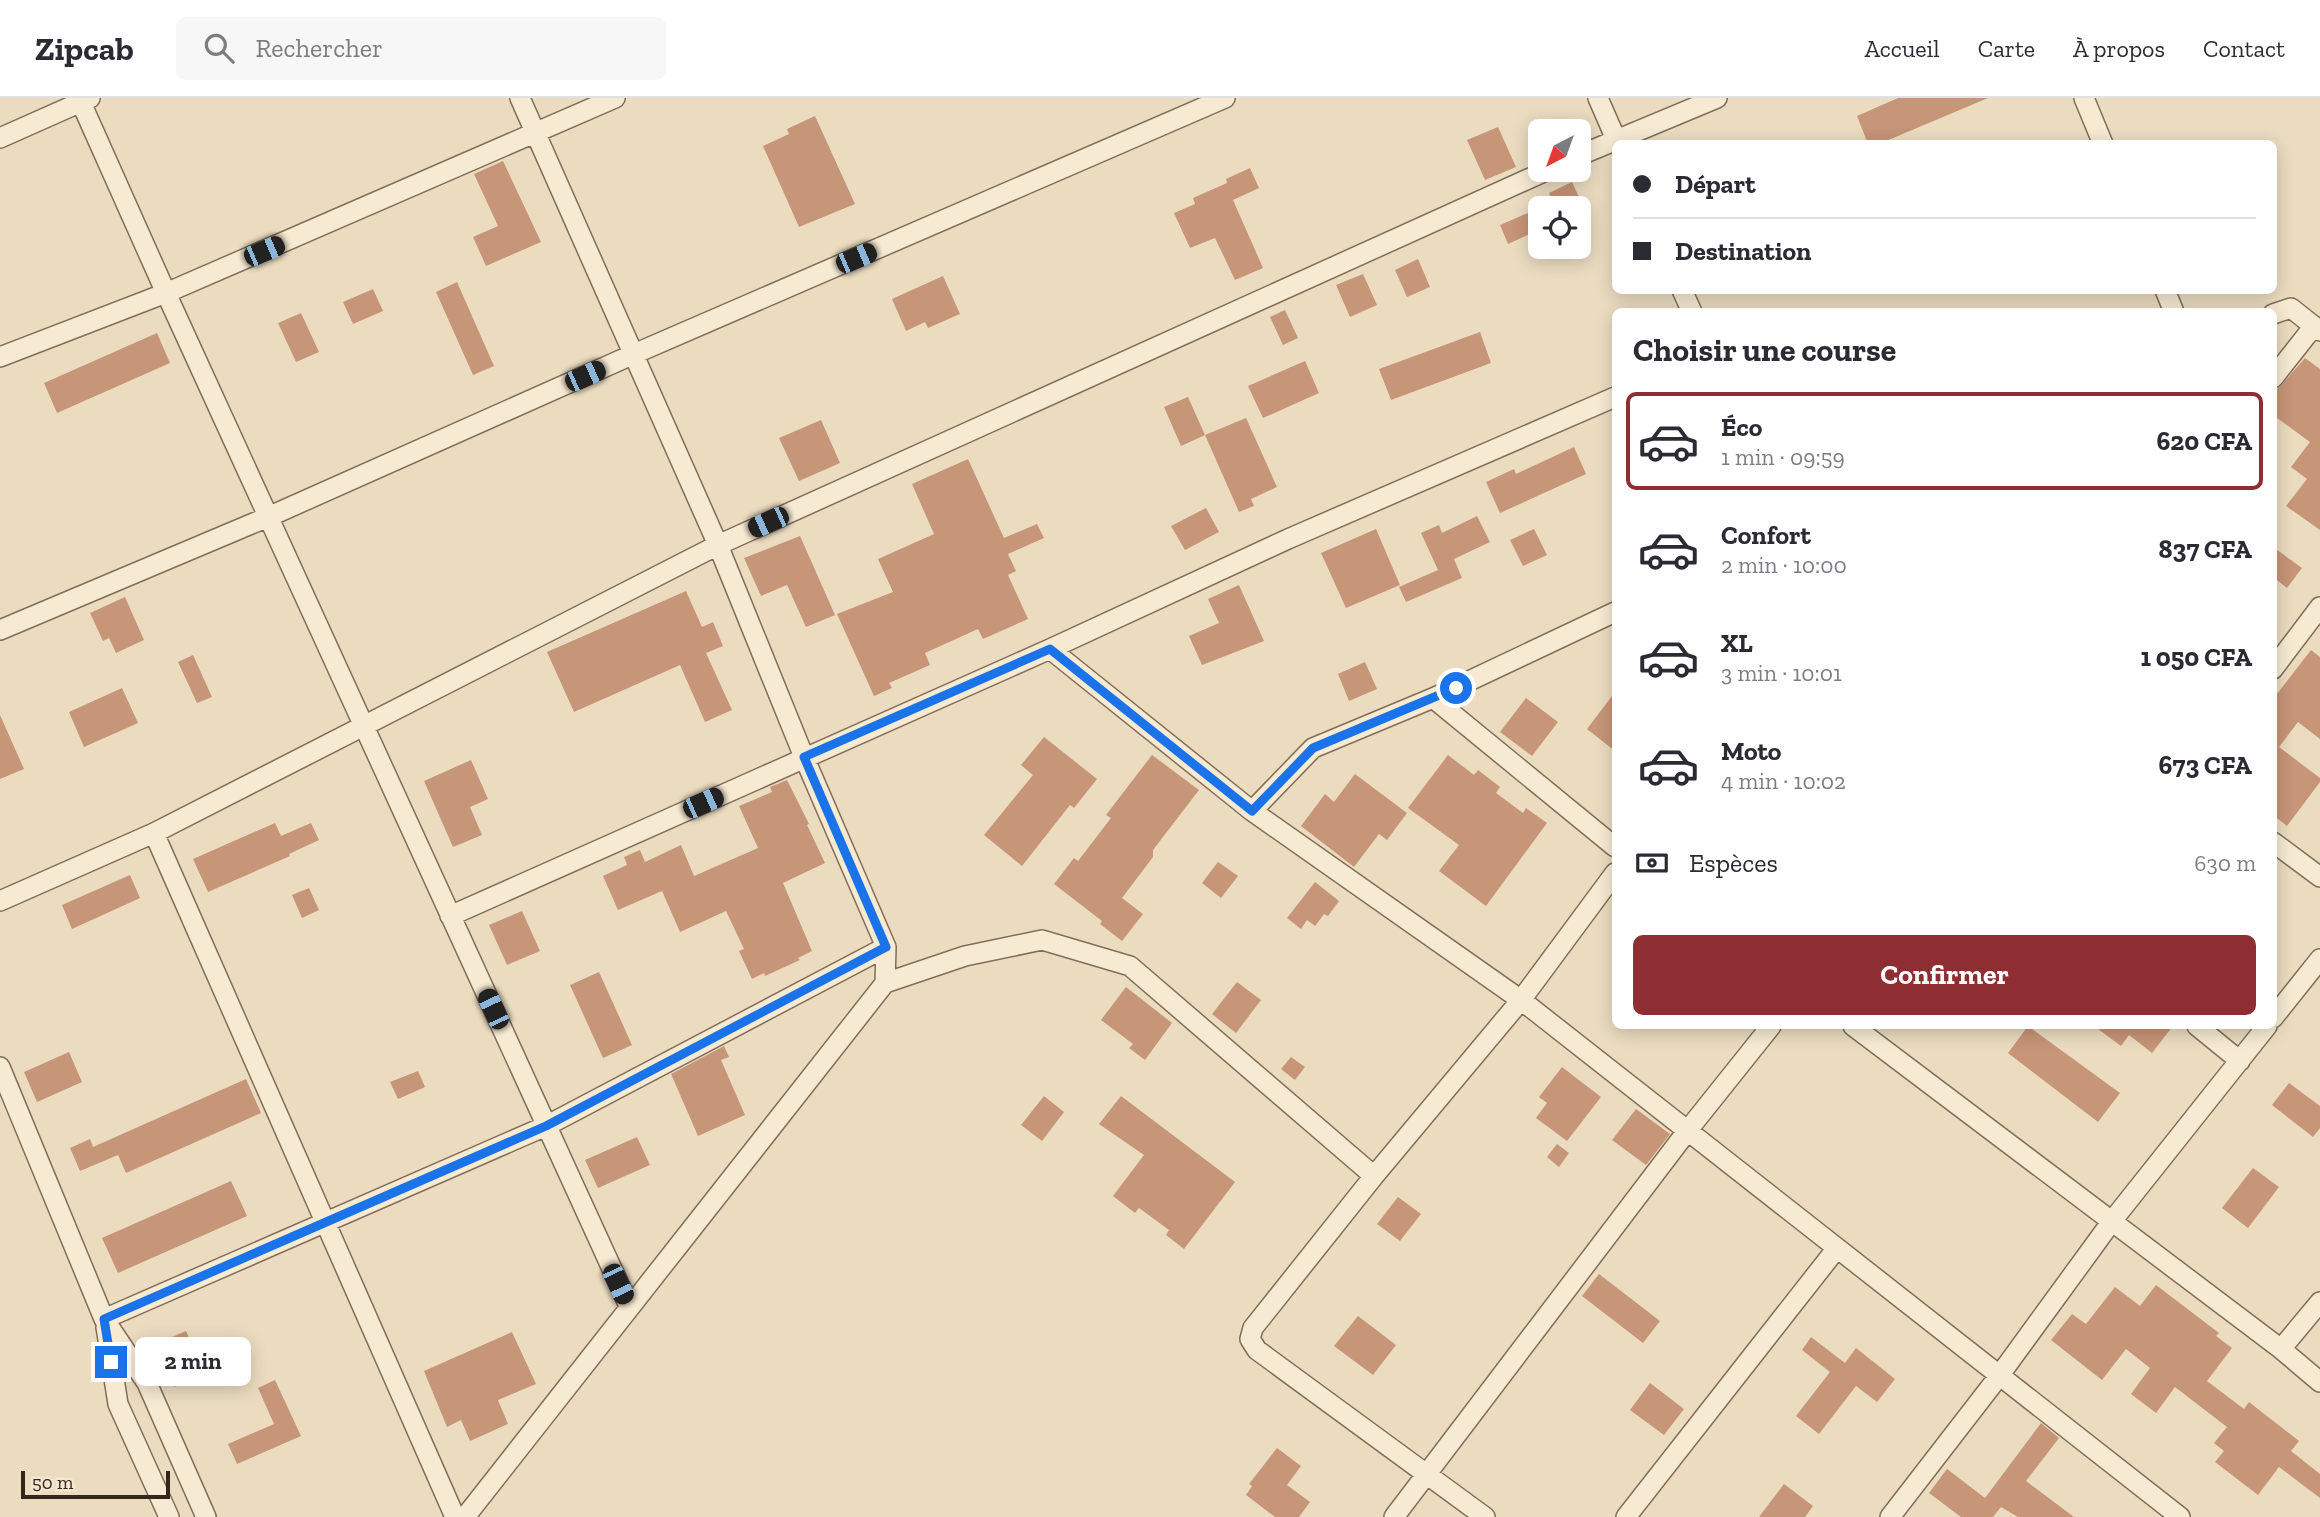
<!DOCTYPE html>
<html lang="fr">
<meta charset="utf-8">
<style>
:root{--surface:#fff;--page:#f7f7f7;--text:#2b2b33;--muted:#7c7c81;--line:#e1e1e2;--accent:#8e2d32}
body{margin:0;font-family:"Zilla Slab",serif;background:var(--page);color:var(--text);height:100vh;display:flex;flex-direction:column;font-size:26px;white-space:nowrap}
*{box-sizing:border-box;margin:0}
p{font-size:23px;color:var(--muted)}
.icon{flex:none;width:38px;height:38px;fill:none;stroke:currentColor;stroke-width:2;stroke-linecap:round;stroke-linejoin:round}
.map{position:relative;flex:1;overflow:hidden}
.details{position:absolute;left:1612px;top:210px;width:665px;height:721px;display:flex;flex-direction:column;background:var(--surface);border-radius:10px;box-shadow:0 4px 18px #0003}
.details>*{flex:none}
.hud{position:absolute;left:1612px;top:42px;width:665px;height:154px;border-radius:10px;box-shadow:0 4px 18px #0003;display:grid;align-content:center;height:154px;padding:0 21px;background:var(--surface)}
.needle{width:46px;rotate:221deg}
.tools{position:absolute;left:1528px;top:21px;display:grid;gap:14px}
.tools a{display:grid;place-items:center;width:63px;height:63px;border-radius:10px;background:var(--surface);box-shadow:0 4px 18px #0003;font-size:35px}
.scale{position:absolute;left:21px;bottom:18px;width:149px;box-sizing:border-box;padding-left:7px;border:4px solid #33261d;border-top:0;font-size:19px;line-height:24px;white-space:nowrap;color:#33261d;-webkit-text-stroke:5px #f3e7cf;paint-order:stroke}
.end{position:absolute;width:32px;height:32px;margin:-16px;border:9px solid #1a73e8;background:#fff;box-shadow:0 0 0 4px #fff}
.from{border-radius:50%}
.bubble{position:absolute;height:49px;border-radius:10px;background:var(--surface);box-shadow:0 4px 18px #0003;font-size:23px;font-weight:700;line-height:49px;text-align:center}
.car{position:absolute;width:21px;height:42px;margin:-21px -10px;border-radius:9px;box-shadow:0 0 5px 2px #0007;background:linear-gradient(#222 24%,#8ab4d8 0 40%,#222 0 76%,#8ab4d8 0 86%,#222 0)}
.hud b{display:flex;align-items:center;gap:24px;height:66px;font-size:26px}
.hud b+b{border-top:2px solid var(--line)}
.hud i{width:18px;height:18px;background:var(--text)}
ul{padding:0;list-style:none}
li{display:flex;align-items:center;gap:21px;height:98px;margin:0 14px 10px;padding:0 7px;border:4px solid transparent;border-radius:10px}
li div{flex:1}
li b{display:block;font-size:26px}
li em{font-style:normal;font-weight:700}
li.current{border-color:var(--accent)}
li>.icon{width:63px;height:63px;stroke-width:1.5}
h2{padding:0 21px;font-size:32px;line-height:84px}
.pay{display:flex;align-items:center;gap:18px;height:77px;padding:0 21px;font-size:26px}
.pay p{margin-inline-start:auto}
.action{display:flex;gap:14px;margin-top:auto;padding:14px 21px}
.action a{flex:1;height:80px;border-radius:10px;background:var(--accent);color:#fff;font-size:28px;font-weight:700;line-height:80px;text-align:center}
header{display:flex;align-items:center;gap:42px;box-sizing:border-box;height:98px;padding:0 35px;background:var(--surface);border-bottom:2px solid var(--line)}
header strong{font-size:33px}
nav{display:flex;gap:38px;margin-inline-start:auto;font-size:24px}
.search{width:490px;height:63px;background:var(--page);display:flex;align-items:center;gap:18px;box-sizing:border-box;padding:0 24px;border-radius:10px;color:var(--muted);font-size:26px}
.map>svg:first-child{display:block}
.building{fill:#c79578}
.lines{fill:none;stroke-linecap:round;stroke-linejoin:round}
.minor-casing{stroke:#826d59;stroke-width:22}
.minor{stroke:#f6ead2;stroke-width:19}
.route{stroke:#1a73e8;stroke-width:9}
</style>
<header>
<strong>Zipcab</strong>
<div class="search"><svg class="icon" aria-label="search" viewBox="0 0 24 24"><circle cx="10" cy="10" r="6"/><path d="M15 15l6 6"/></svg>Rechercher</div>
<nav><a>Accueil</a><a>Carte</a><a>À propos</a><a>Contact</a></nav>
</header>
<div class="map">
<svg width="2320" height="1419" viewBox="0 0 2320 1419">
<rect width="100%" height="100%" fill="#ebdcc0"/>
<path class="building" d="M1898,0h90l-109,46h-11l-11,-28z
M815,18l40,88 -56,23 -36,-81 26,-12 -2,-5z
M1498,29l18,40 -31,13 -18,-40z
M503,63l38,81 -55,24 -13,-29 25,-11 -24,-52z
M1250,70l9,20 -26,12 30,68 -28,12 -20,-42 -25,10 -16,-35 21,-9 -2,-6 34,-15 -1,-4z
M1572,84l12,26h-28l-7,-15z
M1528,115l8,18 -28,13 -8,-19z
M1418,161l12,28 -23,10 -12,-27z
M1363,176l14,31 -27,12 -14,-32z
M943,178l17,38 -32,14 -3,-6 -19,9 -14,-32z
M457,184l37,84 -21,9 -37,-83z
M373,191l10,22 -30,13 -10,-22z
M1285,212l13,28 -15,7 -13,-28z
M301,215l18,39 -23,10 -18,-39z
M1480,234l11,31 -100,37 -12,-31z
M157,235l13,30 -113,50 -13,-30z
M2305,260l15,11v161l-34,-24 21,-27 -16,-12 19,-25 -37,-27v-21z
M1305,263l14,32 -56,25 -15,-32z
M1188,299l17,38 -24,11 -17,-39z
M1246,320l31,69 -26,12 3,7 -15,6 -34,-77z
M821,322l19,43 -41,18 -20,-43z
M1574,349l12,27 -86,39 -14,-31 28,-13 2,5z
M968,361l36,79 33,-14 7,14 -36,16 8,17 -8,4 20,44 -45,20 -5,-10 -53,24 5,12 -41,18 3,5 -18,8 -37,-82 56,-22 -15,-33 56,-25 -22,-50z
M1206,410l13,24 -34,18 -14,-24z
M1477,418l13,26 -36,17 8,19 -56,24 -7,-15 39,-17 -17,-37 18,-8 3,8z
M1376,431l24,56 -54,23 -25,-55z
M1534,431l13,26 -24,11 -13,-26z
M800,438l35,79 -29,12 -19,-42 -26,11 -17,-38z
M2273,449l29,21 -15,20 -14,-11z
M1239,487l25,56 -62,24 -13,-29 30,-13 -11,-24z
M686,493l16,36 11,-5 10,24 -17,7 26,57 -27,12 -25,-57 -106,47 -27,-60z
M125,499l19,43 -28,13 -7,-15 -6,3 -13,-28z
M2311,552l9,7v82l-22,-17 -19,25 41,31v4l-33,44 -14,-11v-116z
M193,557l19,42 -15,6 -19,-41z
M1365,564l12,27 -28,12 -11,-27z
M122,590l16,35 -54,24 -15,-35z
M1615,594v59l-28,-22z
M1526,600l32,24 -26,34 -32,-24z
M0,617l24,54 -24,10z
M1044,639l53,42 -23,29 -4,-3 -48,61 -38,-31 49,-60 -12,-10z
M1152,657l47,35 -46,60v7l-31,41 21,16 -21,27 -22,-17 2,-3 -48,-37 20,-26 4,3 33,-43 -5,-3z
M1448,657l26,20 4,-5 22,17 -4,6 27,20 3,-5 21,15 -61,83 -47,-35 20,-26 -51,-37z
M471,662l17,39 -18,8 12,28 -29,12 -29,-66z
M1355,676l52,39 -20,27 -8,-6 -25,33 -53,-41 24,-32 9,8z
M787,682l22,44 -2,1 18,38 -42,20 29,68 -14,7 2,2 -35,16 -1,-3 -12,6 -13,-28 5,-2 -18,-38 -46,21 -18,-41 -44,19 -15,-34 24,-11 -3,-8 16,-7 5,12 36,-17 13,31 64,-28 -19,-42 33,-14 -2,-5z
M275,725l6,13 30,-13 8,17 -30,14 1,2 -82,36 -15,-33z
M1218,764l20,14 -17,22 -19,-15z
M130,777l10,23 -68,31 -10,-24z
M1315,784l24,19 -11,15 -4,-2 -9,12 -8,-6 -6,9 -14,-11z
M309,790l10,22 -17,8 -10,-23z
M522,813l18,40 -33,14 -18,-40z
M599,874l33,73 -29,13 -33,-73z
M1237,884l24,18 -25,33 -24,-19z
M1126,889l46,36 -27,37 -16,-12 4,-4 -32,-24z
M2028,928l92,67 -22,29 -90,-69z
M2094,928h79l-21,27 -23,-18 -8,11z
M724,948l5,11 -8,3 24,55 -47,21 -27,-62z
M69,954l13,30 -45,20 -13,-30z
M1291,959l14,10 -10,13 -14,-11z
M1562,969l39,30 -34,44 -31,-23 11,-15 -8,-6z
M418,973l7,16 -27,12 -8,-17z
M246,981l15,34 -135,60 -8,-18 -38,16 -10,-23 20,-9 3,8z
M2289,985l31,23v22l-7,9 -41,-32z
M1044,998l20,16 -22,29 -21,-16z
M1121,998l114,86 -51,67 -18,-14 3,-5 -30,-22 -4,5 -22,-17 31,-41 -45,-31z
M1636,1011l34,25 -24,31 -34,-25z
M637,1039l13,28 -52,23 -13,-28z
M1557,1046l12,9 -10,14 -12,-10z
M2253,1070l26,19 -31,41 -26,-20z
M231,1083l16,35 -129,57 -16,-35z
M1398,1099l23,17 -21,27 -23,-17z
M1599,1176l61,47 -17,22 -61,-47z
M2156,1187l63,48 -3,3 16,12 -25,33 37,28 5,-7 50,39 -8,10 29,23v24l-41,-31 -21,28 -43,-33 9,-11 -10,-8 13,-16 -52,-40 -19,26 -25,-19 19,-26 -24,-19 -24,31 -51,-40 21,-26 14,10 29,-37 25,19z
M1358,1218l38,29 -23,30 -39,-29z
M186,1233l19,42 -31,14 -18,-43z
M512,1234l24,52 -38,16 10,24 -38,17 -9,-21 -14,7 -23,-56z
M1811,1239l34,26 11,-15 39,31 -18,23 -21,-16 -37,48 -23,-18 34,-44 -28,-22z
M275,1282l26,56 -64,28 -9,-20 46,-20 -16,-36z
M1650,1285l34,26 -20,26 -34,-25z
M2041,1325l18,15 -33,43 48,36h-56l-17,-10 -8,10h-32l-32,-24 18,-24 38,29z
M1277,1350l24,18 -14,19 23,17 -11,15h-24l-29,-22 6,-9 -3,-2z
M1784,1386l29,22 -8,11h-46z"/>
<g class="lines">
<g class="minor-casing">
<path id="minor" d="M79,0l87,195 463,1013
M1598,0l20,46
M2084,0l19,46
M0,40l90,-40
M1578,58l139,-58
M1682,192l10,22
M2165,192l9,22
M2273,216l18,-6 29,23
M0,259l166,-64 449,-195
M2273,280l41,-52
M0,532l268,-113 366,-163 591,-256
M1050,551l202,162 269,189 659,517
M2273,571l47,-62
M1433,600l182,149
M1252,713l61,-63 120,-50 182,-86
M154,735l301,684
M2273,744l47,35
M0,803l154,-68 564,-288 830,-375
M450,818l600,-267 238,-110 327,-142
M885,885l80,-27 77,-16 88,26 244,210
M2273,920l47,-59
M1853,928l428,323 39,33
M2197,928l43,35
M0,969l104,252 43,64 59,134
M104,1221l442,-193 340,-179
M106,1229l12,77 51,113
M2281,1251l39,-47
M465,1419l420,-534 1,-36 -82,-190 -86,-212 -198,-447
M1394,1419l294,-387 83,-104
M1485,1419l-228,-167 -7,-11 3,-11 121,-152 147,-176 94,-127
M1626,1419l211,-269
M1890,1419l109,-141 113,-155 155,-195"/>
</g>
<use href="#minor" class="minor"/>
</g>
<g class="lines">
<path class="route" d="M111,1264l-7,-43 442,-193 340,-179 -82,-190 246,-108 202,162 61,-63 143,-60"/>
</g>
</svg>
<div class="tools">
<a><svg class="needle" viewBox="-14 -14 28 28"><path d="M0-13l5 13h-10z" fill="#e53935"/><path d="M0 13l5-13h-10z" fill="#7c7c81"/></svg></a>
<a><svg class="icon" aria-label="locate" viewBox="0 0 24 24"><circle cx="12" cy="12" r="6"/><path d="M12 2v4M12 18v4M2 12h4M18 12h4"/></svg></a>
</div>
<div class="scale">50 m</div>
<i class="end from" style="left:1456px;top:590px"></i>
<i class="end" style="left:111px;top:1264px"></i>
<div class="bubble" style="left:135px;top:1239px;width:116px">2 min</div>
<i class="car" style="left:264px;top:153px;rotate:67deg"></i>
<i class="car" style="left:856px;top:160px;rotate:67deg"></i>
<i class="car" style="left:585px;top:278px;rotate:66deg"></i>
<i class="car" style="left:768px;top:424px;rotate:246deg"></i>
<i class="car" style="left:703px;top:705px;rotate:66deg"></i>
<i class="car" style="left:493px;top:911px;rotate:335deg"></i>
<i class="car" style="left:618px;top:1186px;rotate:155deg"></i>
<div class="hud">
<b><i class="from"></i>Départ</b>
<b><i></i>Destination</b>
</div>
<section class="details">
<h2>Choisir une course</h2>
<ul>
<li class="current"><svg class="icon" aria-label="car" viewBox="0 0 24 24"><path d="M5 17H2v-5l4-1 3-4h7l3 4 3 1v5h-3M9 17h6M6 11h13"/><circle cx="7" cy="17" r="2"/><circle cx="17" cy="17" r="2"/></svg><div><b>Éco</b><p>1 min · 09:59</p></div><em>620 CFA</em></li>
<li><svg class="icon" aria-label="car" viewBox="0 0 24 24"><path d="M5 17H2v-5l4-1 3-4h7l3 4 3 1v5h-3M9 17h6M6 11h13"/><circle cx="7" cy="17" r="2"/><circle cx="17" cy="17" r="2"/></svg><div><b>Confort</b><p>2 min · 10:00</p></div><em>837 CFA</em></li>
<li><svg class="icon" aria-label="car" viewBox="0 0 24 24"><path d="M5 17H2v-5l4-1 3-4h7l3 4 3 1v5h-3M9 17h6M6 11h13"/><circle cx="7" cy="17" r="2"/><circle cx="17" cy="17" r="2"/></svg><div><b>XL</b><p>3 min · 10:01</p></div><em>1 050 CFA</em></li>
<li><svg class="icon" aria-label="car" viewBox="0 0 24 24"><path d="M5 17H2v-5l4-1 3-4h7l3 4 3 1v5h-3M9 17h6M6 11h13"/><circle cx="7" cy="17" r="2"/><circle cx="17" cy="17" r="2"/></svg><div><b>Moto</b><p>4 min · 10:02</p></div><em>673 CFA</em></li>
</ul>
<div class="pay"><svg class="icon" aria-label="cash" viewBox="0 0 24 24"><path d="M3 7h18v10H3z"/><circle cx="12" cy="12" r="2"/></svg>Espèces<p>630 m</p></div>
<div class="action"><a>Confirmer</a></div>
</section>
</div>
